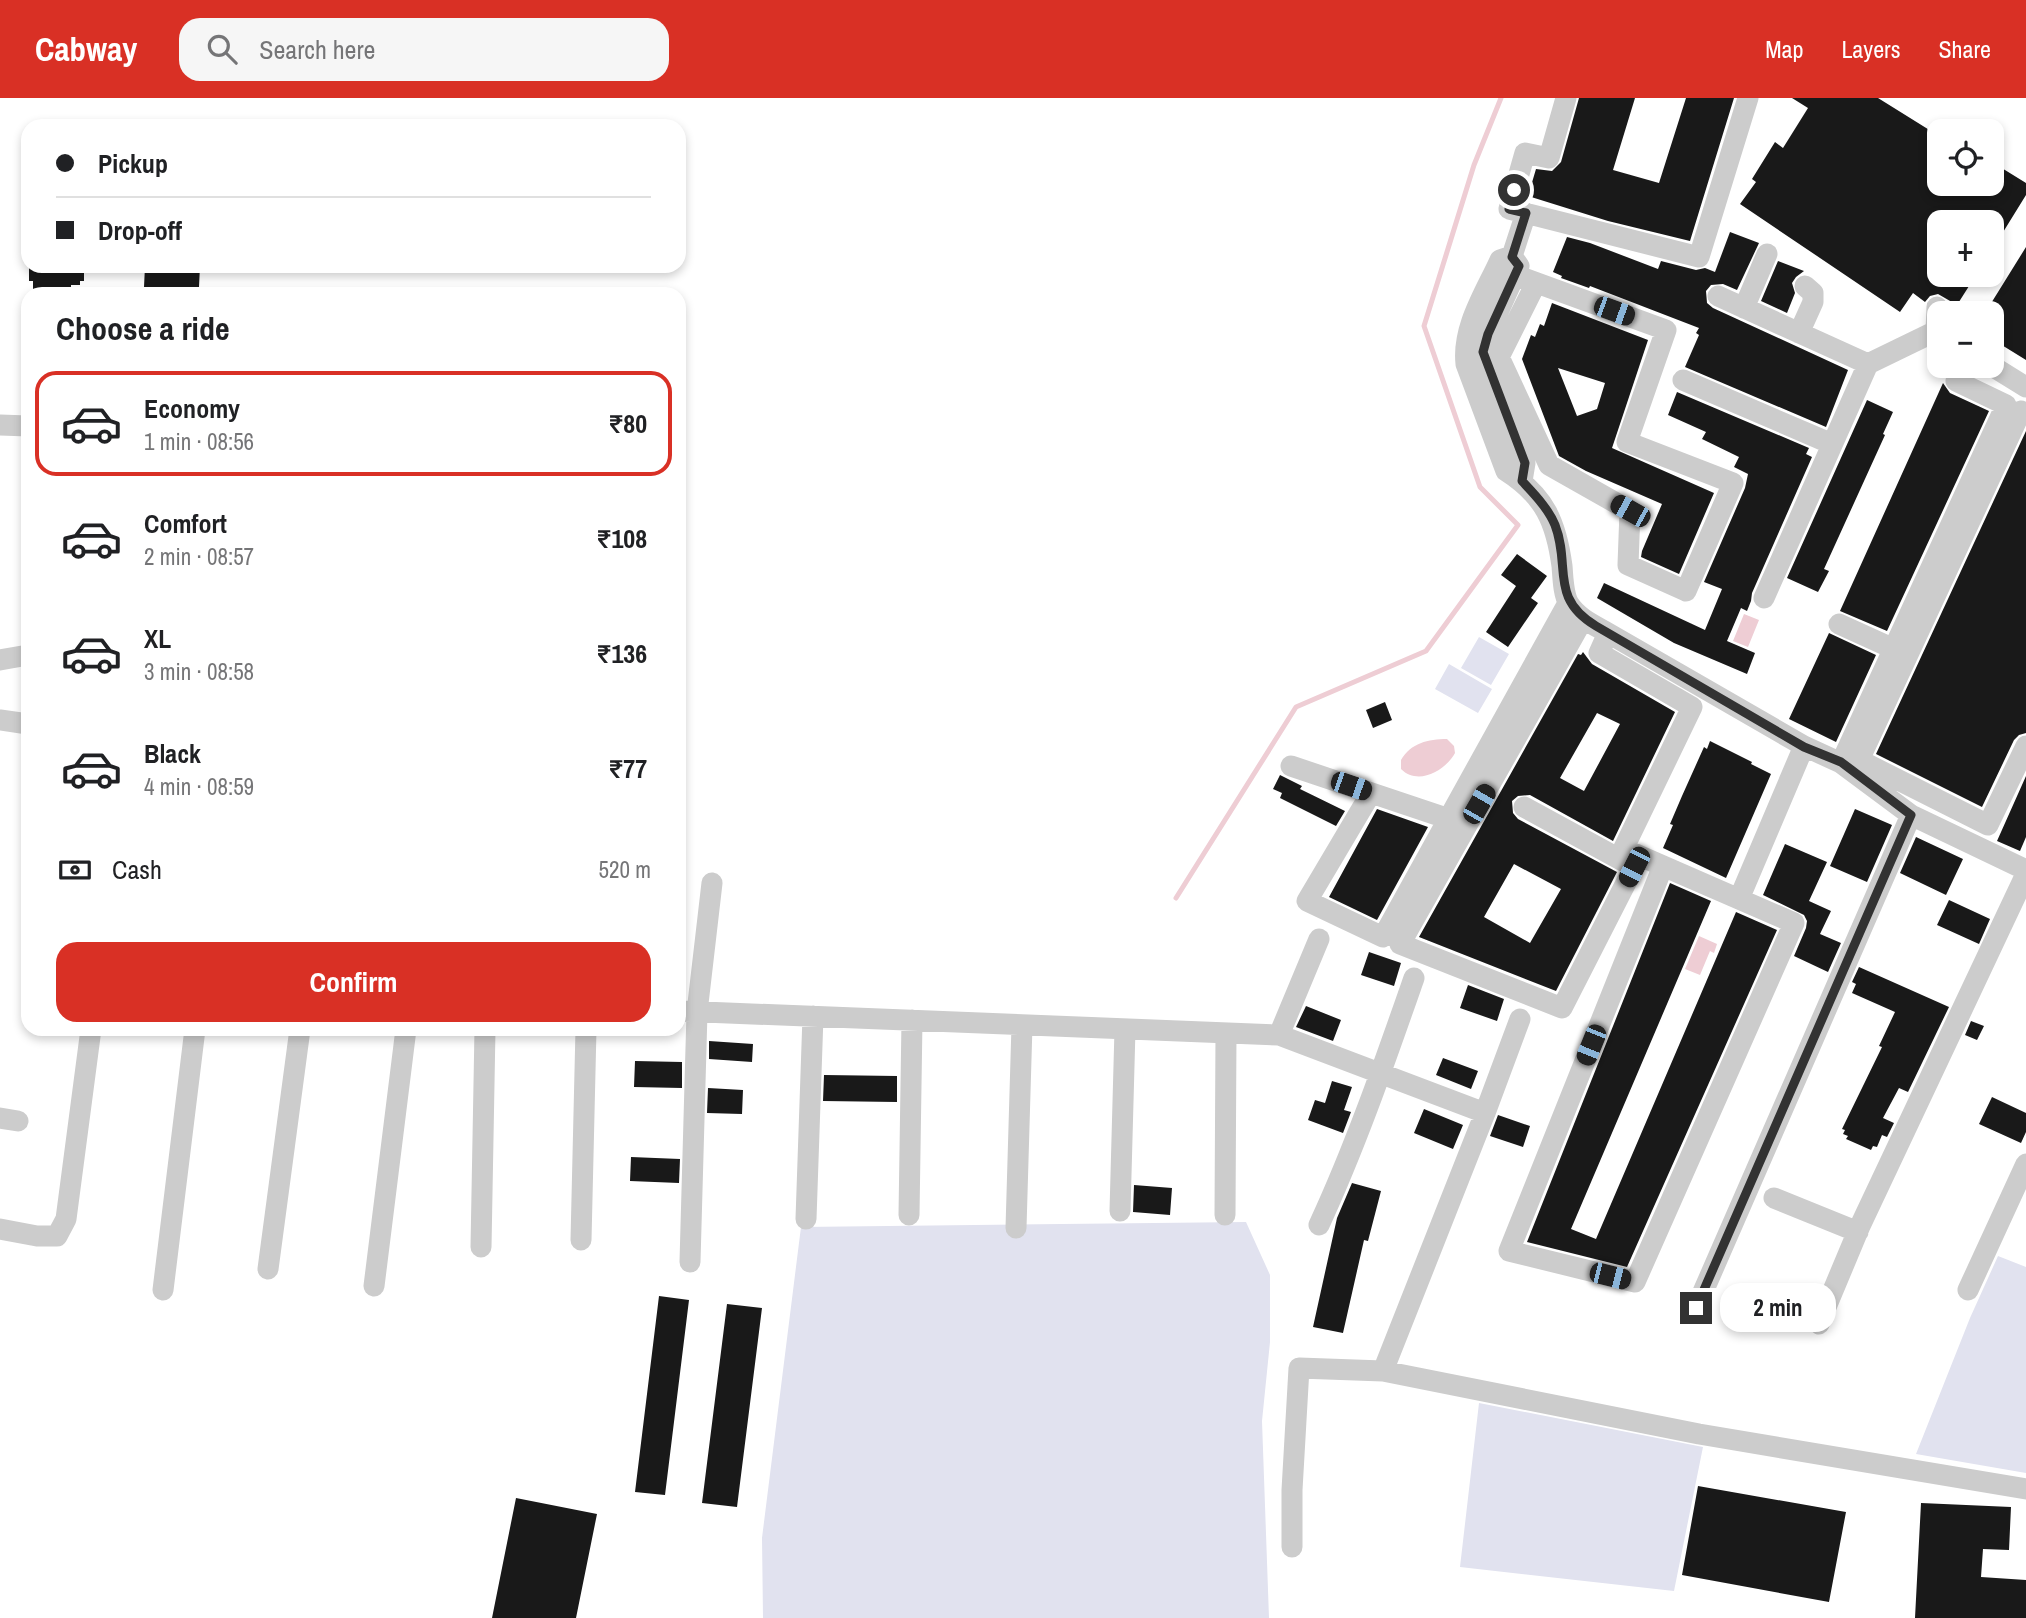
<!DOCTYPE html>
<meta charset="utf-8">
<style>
:root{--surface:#fff;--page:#f6f6f6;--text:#202124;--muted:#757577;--line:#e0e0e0;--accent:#d93025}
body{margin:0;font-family:"Archivo Narrow",sans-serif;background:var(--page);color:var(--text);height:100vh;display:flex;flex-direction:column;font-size:26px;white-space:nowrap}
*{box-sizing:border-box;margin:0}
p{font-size:23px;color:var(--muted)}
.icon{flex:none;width:38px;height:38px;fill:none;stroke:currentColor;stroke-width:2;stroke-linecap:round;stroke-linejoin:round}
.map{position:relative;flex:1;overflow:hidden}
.panel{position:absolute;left:21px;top:189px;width:665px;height:749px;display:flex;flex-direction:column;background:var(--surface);border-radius:21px;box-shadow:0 4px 10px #0003}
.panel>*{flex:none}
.top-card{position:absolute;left:21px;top:21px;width:665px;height:154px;border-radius:21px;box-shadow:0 4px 10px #0003;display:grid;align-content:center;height:154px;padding:0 35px;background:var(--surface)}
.controls{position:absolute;left:1927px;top:21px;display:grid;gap:14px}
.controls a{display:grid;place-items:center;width:77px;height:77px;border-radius:14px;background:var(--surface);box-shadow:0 4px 10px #0003;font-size:35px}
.end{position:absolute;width:32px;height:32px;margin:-16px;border:9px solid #323232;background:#fff;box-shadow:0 0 0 4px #fff}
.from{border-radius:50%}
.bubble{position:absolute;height:49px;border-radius:21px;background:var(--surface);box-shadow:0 4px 10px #0003;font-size:23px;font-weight:700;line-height:49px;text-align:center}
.car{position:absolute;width:21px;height:42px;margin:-21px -10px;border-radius:9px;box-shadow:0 0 5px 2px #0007;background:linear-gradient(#222 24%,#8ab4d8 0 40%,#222 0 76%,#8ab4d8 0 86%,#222 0)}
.top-card b{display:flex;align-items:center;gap:24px;height:66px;font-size:26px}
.top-card b+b{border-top:2px solid var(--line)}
.top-card i{width:18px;height:18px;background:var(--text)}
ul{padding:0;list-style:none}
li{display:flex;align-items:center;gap:21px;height:105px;margin:0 14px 10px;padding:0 21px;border:4px solid transparent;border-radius:21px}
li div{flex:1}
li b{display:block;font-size:26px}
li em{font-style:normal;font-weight:700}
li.current{border-color:var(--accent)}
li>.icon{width:63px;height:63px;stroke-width:1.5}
h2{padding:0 35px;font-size:32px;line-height:84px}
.pay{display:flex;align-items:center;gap:18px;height:77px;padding:0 35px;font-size:26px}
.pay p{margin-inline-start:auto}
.primary-button{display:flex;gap:14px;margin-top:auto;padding:14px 35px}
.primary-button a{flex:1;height:80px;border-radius:21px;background:var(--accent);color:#fff;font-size:28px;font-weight:700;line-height:80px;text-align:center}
header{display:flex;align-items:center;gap:42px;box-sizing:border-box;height:98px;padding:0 35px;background:var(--accent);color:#fff}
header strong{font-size:33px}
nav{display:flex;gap:38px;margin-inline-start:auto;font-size:24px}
.search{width:490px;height:63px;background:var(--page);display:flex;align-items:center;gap:18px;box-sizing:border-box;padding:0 24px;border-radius:21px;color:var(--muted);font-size:26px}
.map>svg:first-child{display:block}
.green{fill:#e1e2ef}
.water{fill:#eecdd4}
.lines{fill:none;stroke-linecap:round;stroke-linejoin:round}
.stream{stroke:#eecdd4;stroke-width:5}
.building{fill:#191919;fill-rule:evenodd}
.street{stroke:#ccc;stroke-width:21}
.route{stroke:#323232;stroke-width:9}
</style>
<header>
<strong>Cabway</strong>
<div class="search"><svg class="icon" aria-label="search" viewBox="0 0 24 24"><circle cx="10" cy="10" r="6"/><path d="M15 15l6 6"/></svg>Search here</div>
<nav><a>Map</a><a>Layers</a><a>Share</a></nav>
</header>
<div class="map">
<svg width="2026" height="1520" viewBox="0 0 2026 1520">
<rect width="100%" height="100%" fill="#fff"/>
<path class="green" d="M1479,539l30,17 -18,31 -30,-17z
M1449,566l43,25 -14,24 -43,-24z
M1246,1124l24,53v67l-8,79 7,197h-506l-1,-80 39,-311z
M1998,1158l28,11v206l-110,-19 54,-136z
M1479,1305l224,44 -29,144 -214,-24z"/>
<path class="water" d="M1744,516l15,6 -11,27 -15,-6z
M1447,641l7,7 1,7c-10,18 -37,33 -54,16v-9c10,-17 27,-21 46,-21z
M1699,838l18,8 -3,9 -4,-2 -10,24 -15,-6z"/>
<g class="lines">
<path class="stream" d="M1176,800l120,-191 130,-56 92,-126 -38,-38 -56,-161 50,-161 27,-67"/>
</g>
<path class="building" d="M1579,0h56l-22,72 46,13 27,-85h48l-44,143 -82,-20 -80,-25 8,-27 16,2 9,-9z
M1792,0h86l61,38v48h53v-22l34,21v12l-34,55v-28h-53v53h37l-19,30 -19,-11 -8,2 -5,6 -12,-9 -13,19 -160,-108 16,-22 -4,-3 23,-37 8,6 25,-40z
M1730,134l29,11 -22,47 -14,-6 -12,1 -5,6 1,12 6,5 135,62 -22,57 -141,-60 14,-32 -3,-2 3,-5 -109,-42 -1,2 -28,-10 1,-2 -9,-4 14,-35 23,6 68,26 3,-8 35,9 9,-2 10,4z
M2026,149v113l-34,-21v-26h-7z
M1778,163l26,10 -8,6 -4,6 3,10 -8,20 -26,-12z
M29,168h55v15h-4v4h-9v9l-38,-1v-12h-4z
M145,168h55l-1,21h-3v5l-10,-1v3h-38l1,-7h-5z
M1552,205l96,37 -36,108 102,45 -35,81 -38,-17 1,-6 20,-47 -76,-33 -27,-15 -37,-97 9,-24 4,2 5,-13 4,2zM1558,270l47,15 -8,26 -20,7z
M1943,285l7,10 39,18 -102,220 -47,-20z
M1677,294l132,56 -3,6 6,3 -60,136 -1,8 -4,10 -6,-3 -14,33 28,12 -8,21 -73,-31 -77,-45 7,-15 101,47 17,-41 -18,-7 41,-94 3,-14 -14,-7 5,-10 -37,-18 4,-7 -38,-17z
M1867,302l26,12 -10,22 2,1 -61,134 5,2 -11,21 -31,-14z
M2026,333v302l-7,2 -5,5 -32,67 -106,-53z
M1517,456l30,22 -16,22 7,5 -30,44 -22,-15 30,-46 -15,-11z
M1829,535l47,22 -40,87 -47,-23z
M1583,554l9,12 83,48 -62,129 -83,-46 -12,1 -6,5 1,12 5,6 99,53 -61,119 -137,-54 159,-283 3,1zM1597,615l23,11 -36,67 -24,-13zM1514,766l47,25 -31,54 -46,-26z
M1385,604l7,18 -19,8 -7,-18z
M1710,643l42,21 -1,2 20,10 -45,104 -63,-30 10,-23 -3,-1 12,-28 22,-49 3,2z
M1280,677l22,11 -2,3 45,22 -9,15 -56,-28 2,-5 -9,-4z
M2026,678v61l-6,14 -23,-10z
M1377,711l51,18 -51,93 -48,-23z
M1855,711l37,16 -25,57 -37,-16z
M1916,739l47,22 -17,36 -46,-22z
M1785,746l42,18 -18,39 22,10 -11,23 21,9 -13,29 -34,-16 12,-28 1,-7 -3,-6 -41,-20z
M1670,785l41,18 -140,328 25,10 140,-327 41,18 -150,337 -100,-25z
M1949,802l41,19 -11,25 -42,-19z
M1369,854l32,11 -7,23 -33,-11z
M1859,869l90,40 -41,85 -9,-4 -16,30 11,5 -7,14 -5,-2 -5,12 -4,-1 -2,4 -25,-11 2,-3 -5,-2 2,-4 -3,-1 40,-82 -3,-1 16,-34 -43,-19 4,-9 -4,-2z
M1468,887l36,14 -7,22 -37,-13z
M1306,908l35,14 -8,21 -37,-14z
M1971,923l13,5 -7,14 -12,-5z
M709,943l44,3 -1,18 -43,-3z
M1443,960l35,13 -7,18 -35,-14z
M635,963l47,1v26l-48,-1z
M824,977l73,1v26l-74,-1z
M1332,983l20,6 -8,23 7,2 -8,21 -35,-13 7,-20 10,3z
M708,990l35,2 -1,24 -35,-1z
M1992,999l34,16v19l-5,11 -42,-19z
M1424,1011l39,16 -10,24 -39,-16z
M1498,1017l32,11 -7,21 -33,-11z
M631,1059l49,2 -1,24 -49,-2z
M1352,1085l29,8 -13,50 -4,-1 -21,93 -30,-6 24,-109z
M1134,1087l38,3 -2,27 -37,-3z
M659,1198l30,4 -24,195 -30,-3z
M727,1206l35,4 -25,199 -35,-4z
M1698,1388l148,26 -17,90 -147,-27z
M516,1400l81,16 -21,104h-84z
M1921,1405l90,4 -2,43 -26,-1 -2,28 45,3v38h-111z"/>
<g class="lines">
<path class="street" d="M1566,0l-17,60 -24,-5 -16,56 190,48 49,-159
M1512,158l14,-43
M1515,177l151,55 -39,112 106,41 -47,108 -58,-26 2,-54 -81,-46 -50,-108 37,-74
M1718,198l150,68
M1937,209l-1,24 3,2
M1744,210l23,-54
M1799,235l14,-31v-9l-8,-7
M1992,268l34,21
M1683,282l149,64
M2026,317l-5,-4 -162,349 129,65 38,-79
M0,327l28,1
M1522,383l3,-18 -42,-111 5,-18 31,-68 -7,-10 -12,4c-15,33 -38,67 -34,104l40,107c39,25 50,51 56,95 1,11 1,28 7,38 9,14 25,21 39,29l196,113 37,17 70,52 115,55
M1764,500l104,-234 68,-33
M1839,526l55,25
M1608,535l-9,20 93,54 -73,151
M0,562l28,-5
M0,622l28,4
M1841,665l165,-358 -50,-24
M1291,668l158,53
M1371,695l-64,108 76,36 185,-334
M1524,709l110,60 -72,141 -162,-64 183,-325
M1624,751l170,74 -159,359 -126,-31 154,-385
M1739,801l65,-153
M679,913l600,24 206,78 -102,258
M1279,937l40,-96
M1485,1015l35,-94
M0,1020l18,3
M1774,1100l84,34
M1120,1113l5,-182
M909,1117l3,-195
M1225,1117l1,-182
M806,1121l7,-203
M1319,1127c37,-80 66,-164 95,-247
M1016,1130l6,-203
M0,1131l37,7h20l9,-17 25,-190
M581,1142l5,-211
M481,1149l4,-218
M690,1164l7,-250 15,-129
M268,1171l32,-240
M374,1188l32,-257
M163,1192l32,-261
M1968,1192l58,-126
M1696,1210l215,-493
M1819,1226l41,-98 166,-352
M1292,1449v-57l7,-122 84,3 316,63 327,55"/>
</g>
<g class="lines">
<path class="route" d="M1514,92l-5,19 17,4 -14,44 7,9 -31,68 -5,18 42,111 -3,18c12,13 26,27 33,44 16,41 -6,73 41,101l208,121 37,15 70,53 -215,493"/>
</g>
</svg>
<div class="controls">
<a><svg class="icon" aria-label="locate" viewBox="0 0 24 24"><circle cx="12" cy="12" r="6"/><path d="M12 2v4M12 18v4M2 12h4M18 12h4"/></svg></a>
<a>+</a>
<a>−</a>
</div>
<i class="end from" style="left:1514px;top:92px"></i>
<i class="end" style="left:1696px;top:1210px"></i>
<div class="bubble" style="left:1720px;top:1185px;width:116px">2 min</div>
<i class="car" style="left:1614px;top:213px;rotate:110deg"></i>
<i class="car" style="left:1630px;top:413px;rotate:299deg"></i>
<i class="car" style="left:1351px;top:688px;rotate:109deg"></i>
<i class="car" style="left:1479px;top:706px;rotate:30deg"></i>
<i class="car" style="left:1634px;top:769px;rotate:207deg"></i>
<i class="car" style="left:1591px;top:947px;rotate:202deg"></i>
<i class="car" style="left:1610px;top:1178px;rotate:104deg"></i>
<div class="top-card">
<b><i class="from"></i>Pickup</b>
<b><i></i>Drop-off</b>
</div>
<section class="panel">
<h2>Choose a ride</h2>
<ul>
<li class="current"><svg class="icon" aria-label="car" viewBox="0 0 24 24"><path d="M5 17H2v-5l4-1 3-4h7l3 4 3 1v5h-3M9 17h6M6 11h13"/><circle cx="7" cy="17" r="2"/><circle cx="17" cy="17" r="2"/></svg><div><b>Economy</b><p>1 min · 08:56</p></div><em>₹80</em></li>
<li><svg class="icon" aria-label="car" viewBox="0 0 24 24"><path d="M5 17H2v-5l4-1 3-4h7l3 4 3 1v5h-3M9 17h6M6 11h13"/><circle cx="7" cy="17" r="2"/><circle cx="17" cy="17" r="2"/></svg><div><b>Comfort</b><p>2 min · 08:57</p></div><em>₹108</em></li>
<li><svg class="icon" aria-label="car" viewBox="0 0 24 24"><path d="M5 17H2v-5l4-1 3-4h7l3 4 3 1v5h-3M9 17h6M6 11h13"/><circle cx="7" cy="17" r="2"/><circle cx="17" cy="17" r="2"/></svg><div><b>XL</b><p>3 min · 08:58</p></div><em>₹136</em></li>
<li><svg class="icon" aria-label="car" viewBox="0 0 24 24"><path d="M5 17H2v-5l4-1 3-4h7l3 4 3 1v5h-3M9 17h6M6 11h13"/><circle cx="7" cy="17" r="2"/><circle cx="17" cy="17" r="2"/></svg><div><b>Black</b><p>4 min · 08:59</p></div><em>₹77</em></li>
</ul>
<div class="pay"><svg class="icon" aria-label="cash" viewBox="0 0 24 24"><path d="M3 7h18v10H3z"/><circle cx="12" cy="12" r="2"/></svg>Cash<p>520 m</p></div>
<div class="primary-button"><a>Confirm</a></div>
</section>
</div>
